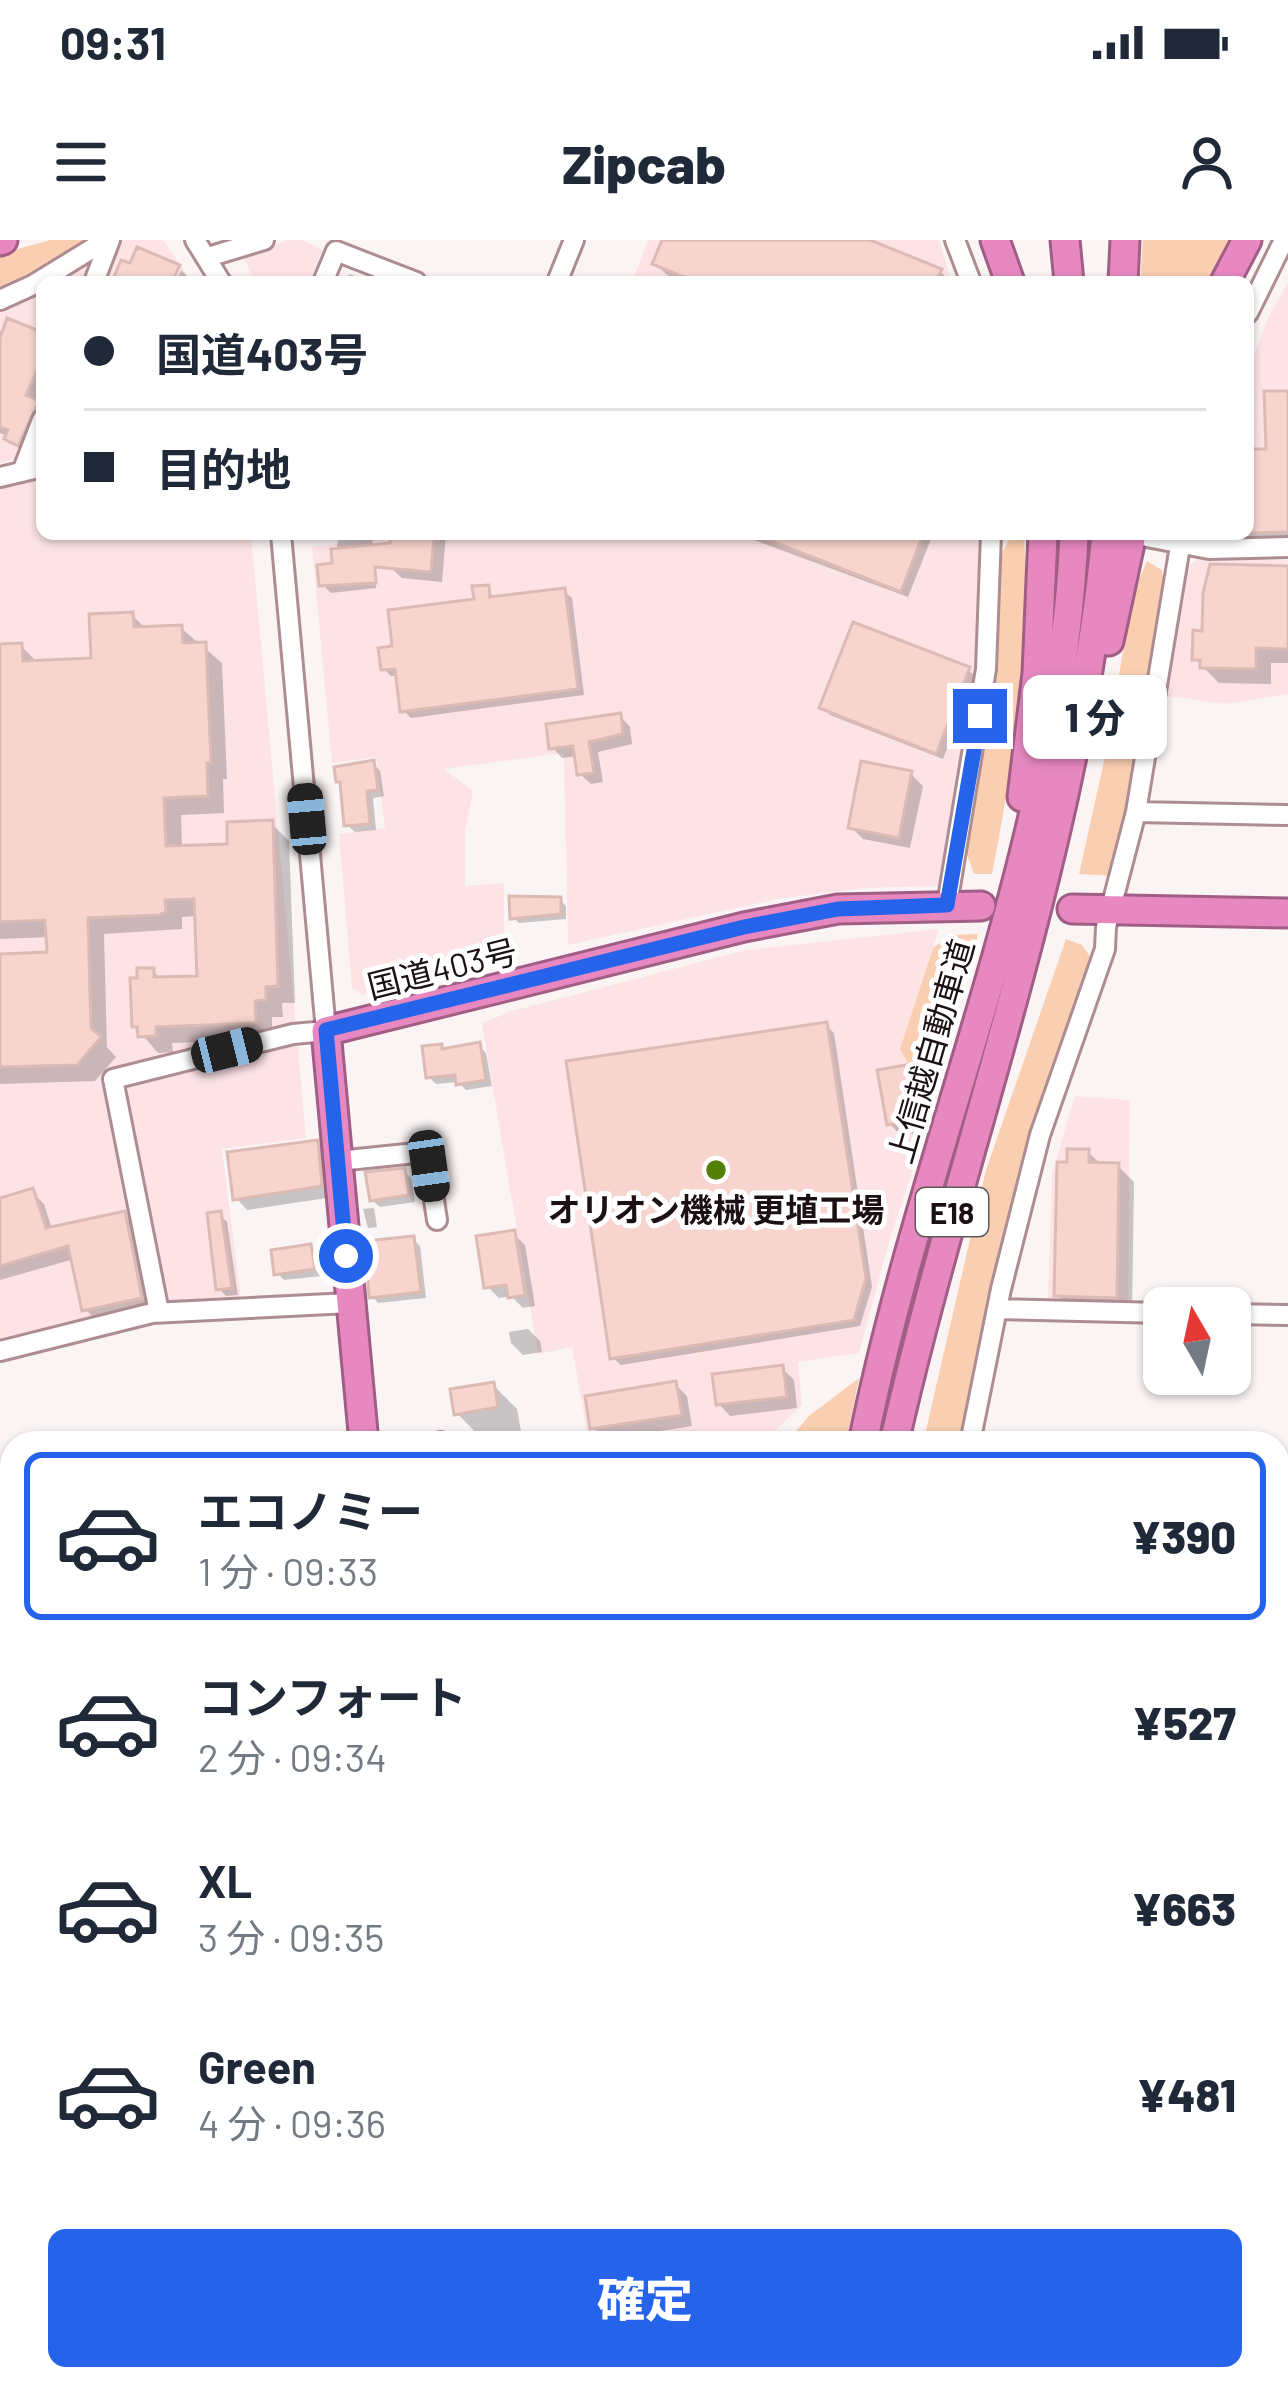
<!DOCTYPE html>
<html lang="ja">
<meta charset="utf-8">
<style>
:root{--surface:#fff;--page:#f2f2f3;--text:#1f2937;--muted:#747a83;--line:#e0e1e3;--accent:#2563eb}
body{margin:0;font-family:Barlow,"Noto Sans JP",sans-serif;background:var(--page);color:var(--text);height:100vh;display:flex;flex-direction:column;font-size:45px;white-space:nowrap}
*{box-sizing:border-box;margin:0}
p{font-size:39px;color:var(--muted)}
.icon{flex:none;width:66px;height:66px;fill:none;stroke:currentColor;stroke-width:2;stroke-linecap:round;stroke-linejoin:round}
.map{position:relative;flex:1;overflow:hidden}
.panel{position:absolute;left:0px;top:1191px;width:1290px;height:960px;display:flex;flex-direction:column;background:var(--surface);border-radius:36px 36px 0 0;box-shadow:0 3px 9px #0004}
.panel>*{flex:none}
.banner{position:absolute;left:36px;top:36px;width:1218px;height:264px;border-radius:18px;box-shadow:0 3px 9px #0004;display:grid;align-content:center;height:264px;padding:0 48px;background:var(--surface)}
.needle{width:78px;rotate:351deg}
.fabs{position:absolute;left:1143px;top:1047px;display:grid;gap:24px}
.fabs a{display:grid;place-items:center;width:108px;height:108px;border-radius:18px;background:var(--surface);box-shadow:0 3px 9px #0004;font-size:60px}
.end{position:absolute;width:54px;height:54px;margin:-27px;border:15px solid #2563eb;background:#fff;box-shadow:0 0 0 6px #fff}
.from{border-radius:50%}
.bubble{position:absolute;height:84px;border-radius:18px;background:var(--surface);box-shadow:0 3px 9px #0004;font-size:39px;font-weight:800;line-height:84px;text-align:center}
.car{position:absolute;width:36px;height:72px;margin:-36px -18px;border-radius:15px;box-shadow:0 0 9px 3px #0007;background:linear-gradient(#222 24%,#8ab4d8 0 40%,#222 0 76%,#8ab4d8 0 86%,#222 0)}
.banner b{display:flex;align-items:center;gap:42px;height:114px;font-size:45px}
.banner b+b{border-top:3px solid var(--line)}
.banner i{width:30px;height:30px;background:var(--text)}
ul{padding:21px 0 0;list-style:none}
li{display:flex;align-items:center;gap:36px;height:168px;margin:0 24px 18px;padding:0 24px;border:6px solid transparent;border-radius:18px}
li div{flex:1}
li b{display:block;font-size:45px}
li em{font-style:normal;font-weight:800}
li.selected{border-color:var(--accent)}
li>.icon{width:108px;height:108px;stroke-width:1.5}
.action{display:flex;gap:24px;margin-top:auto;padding:24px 48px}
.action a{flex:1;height:138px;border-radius:18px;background:var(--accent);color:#fff;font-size:48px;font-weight:800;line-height:138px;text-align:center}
.status{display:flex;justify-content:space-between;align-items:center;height:84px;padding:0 60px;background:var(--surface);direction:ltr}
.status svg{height:33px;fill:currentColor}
header{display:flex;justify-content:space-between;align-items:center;height:156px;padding:0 48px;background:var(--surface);font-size:54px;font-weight:800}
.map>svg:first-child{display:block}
.built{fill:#fde3e6}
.green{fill:#facfb1}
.shadow{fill:#0003}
.building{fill:#f7d5ce;stroke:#dcbbb4;stroke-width:3}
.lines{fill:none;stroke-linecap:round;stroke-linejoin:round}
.minor-casing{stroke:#ad8d92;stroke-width:24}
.highway-casing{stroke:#a05e84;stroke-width:33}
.minor{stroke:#fff;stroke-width:18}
.highway{stroke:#e788c1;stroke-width:27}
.route{stroke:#2563eb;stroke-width:15}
.poi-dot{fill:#537f05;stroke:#fff;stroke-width:4.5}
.labels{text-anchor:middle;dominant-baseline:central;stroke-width:10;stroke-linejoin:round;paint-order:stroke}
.shield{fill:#fff;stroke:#5f5859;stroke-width:3}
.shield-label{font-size:30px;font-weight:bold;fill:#1b1012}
.street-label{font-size:33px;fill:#1b1012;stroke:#fff}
.poi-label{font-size:33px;font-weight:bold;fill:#1b1012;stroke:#fff}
</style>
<div class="status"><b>09:31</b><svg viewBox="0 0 49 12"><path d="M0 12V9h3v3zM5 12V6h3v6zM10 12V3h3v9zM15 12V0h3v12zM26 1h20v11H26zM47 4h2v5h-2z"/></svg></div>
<header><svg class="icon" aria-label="menu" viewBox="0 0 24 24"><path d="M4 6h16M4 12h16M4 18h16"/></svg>Zipcab<svg class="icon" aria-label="person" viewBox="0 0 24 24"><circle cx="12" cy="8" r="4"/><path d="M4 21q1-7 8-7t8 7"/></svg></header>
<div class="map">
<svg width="1288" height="2151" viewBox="0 0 1288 2151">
<rect width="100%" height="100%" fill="#fbf4f5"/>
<path class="built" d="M122,0h41l29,42h-137z
M287,0h15l21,10 -14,32h-54l-11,-24z
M648,0h291l13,42h-320z
M1288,42v251l-80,3 40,-2v-164l20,-52z
M42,49v163l-42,11v-150z
M42,238v56h209l55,604 -84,11 19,149 -94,5 -147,36v-850z
M387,294h595l3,17 -5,119 -40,216 -77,2 -85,11 -210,46 -4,-192 -120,16 29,22 -8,40v55l39,-3v75l-141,37 -11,-7 -13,-154 46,-6 -9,-71 -44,6 -20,-216 74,-9z
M1196,320h92v134l-63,10 -59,-8 21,-129z
M939,689l-39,120 33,60 -42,126 -32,118 -61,9 4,43 -40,38h-173l-17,-96 -34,7 -56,-331 30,-12 234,-61z
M1075,856l55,4 -2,202 -80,-2 4,-126z"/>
<path class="green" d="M50,0h41l-73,43 -18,4v-33z
M1143,0h89l-22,42h-70z
M1024,294c7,115 -10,227 -32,340h-18l-9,-25 28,-177 8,-117 10,-19z
M1147,321l15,9 3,26 -27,170 -24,110 -35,-2 25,-113 29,-167z
M978,694l-45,175 -33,-60 33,-101 18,-13z
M1066,699l16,6 9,13c-58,161 -98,316 -130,485h-38l63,-273z
M859,1138l-13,65h-60l23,-27z"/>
<path class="shadow" d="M665,0h197l78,31 11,11h-266l-18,-7 -12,-12z
M181,30l11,11v1h-16z
M350,34l20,8h-29z
M0,91l42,3v102l-20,16 -13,-15 -9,-4z
M1288,154v149l-31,1 -10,-10 1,-82h21z
M338,294h34l4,54 -45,5 -9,-9 14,-19z
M393,294h53l-4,48 -40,-4 -12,-11z
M738,294h195l-25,63z
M1288,329v94h-17v21l-52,-1 -24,-24 10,-25z
M487,348l8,12 69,-9 8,7 12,97 -173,23 -8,-8 -4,-34h-8l-7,-7 12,-21 81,-46z
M132,375l14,14 35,-1 41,35 5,116h-4l1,34 -43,2 1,33 48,-1 41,-24 18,18 6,162h-13l1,14h-11v23l-100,3 1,9 -15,1 -23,-27 18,-55 9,9 38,-1 -2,-63 -16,1v12l-78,5 3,113 9,10 -21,24 -95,3v-127l50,-2 -1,-18 -49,2v-292l21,-1 17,17 56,-2z
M968,430l8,7 -33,82 -113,-44 -7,-8z
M620,476l10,11 2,17 -34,8 5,30 -12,2 -11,-10 -2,-18 -16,2 -10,-11z
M373,523l7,8 4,25 -11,2 3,32 -21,2 -8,-7 -3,-39 -5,-5z
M911,534l12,12 -13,62 -47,-9 -12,-12z
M560,660l6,6v13l-47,4 -6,-6z
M826,785l8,8 38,254 -12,39 -239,39 -8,-7z
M479,806l7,7 6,33 -26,4 -8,-8 -22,2 -7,-7 12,-30 4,4z
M911,827l11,12 9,51 -30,6 -11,-12z
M317,903l12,12 4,42 -86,13 -11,-12z
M1088,912l14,13 16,1 16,16 -2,130 -58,-1 -17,-16z
M404,931l7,7 4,24 -35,5 -8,-7z
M32,952l12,12 8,25 72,-15 11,12 18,83 -56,12 -12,-12 -11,-50 -74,21v-79z
M374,968l3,19 -9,1 -5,-19z
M220,975l7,7 11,73 -12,1 -7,-7z
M514,994l11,11 10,61 -12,2 -12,-12 -12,2 -12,-12z
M413,999l7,7 6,52 -48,5 -6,-7z
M310,1007l8,8 3,21 -37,4 -7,-7z
M528,1089l12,12 2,11 -19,3 -12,-12 -2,-11z
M782,1128l12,12 3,28 -67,8 -11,-12z
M675,1144l12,12 5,30 -87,14 -12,-12z
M493,1145l24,24 4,22 -40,7 -24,-25z
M1288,1354v139l-10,-51v-87z
M1288,1535v62l-9,2 -1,-61z
M0,2070l9,17 -9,4z
M157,2139h51l-13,12h-50z
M253,2139h51l-13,12h-51z"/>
<path class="building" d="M662,0h208l72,29 -6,13h-240l-44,-18z
M137,7l43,18 -8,17h-60l9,-22 9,3z
M7,78l35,14v28l-16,35 13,6 -21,45 -14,-7 4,-9 -8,-3v-89z
M1264,151h24v141l-40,1v-84h18z
M390,294h44l-3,38 -56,-5 1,16 -57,3 -2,-21 15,-2 -1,-14 59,-6z
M754,294h169l-22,58z
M1210,324l78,2v83l-32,-1v21l-56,-1v-8h-8l1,-30 9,1 1,-38z
M489,345l1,12 75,-9 13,101 -178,23 -5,-43 -14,1 -3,-22 14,-2 -4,-36 86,-11 -2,-13z
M133,372l1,15 48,-2 1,18 23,-1 5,121h-4l1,33 -44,2 2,48 61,-2v-22l46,-2 5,166 -12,1v13l-11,1 1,22 -100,4v9l-18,1 -1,-10h-5l-2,-49h7v-10h17v9l43,-1 -3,-77 -29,1 1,12 -7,3 -71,3 3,110 10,9 -24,28 -77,2v-113l47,-2 -2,-32 -45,2v-278l22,-1 1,18 68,-3 -2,-44z
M853,382l117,45 -34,87 -117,-46z
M621,473l2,21 -34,8 5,31 -17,2 -4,-29 -24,3 -3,-25z
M374,520l4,30 -11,1 3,33 -26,2 -4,-44h-4l-2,-15z
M861,521l51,10 -13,67 -51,-10z
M509,656l52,1v17l-51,5z
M827,782l39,256 -12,42 -244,39 -44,-298z
M480,802l6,38 -30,5 -1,-10 -29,3 -4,-32 20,-2v5z
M912,824l9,55 -34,6 -10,-55z
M318,900l4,46 -89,14 -6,-48z
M1067,909h22v13l30,1 -2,135 -63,-2 3,-134h10z
M405,928l4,27 -39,6 -5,-29z
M33,948l13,40 79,-17 17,87 -60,13 -14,-65 -68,20v-68z
M221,971l11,77 -16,2 -9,-77z
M515,990l10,65 -17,3 -2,-13 -22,3 -8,-52z
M414,996l7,56 -52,6 -4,-57z
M311,1004l4,25 -41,6 -3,-25z
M783,1125l4,32 -71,8 -4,-31z
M676,1141l6,34 -92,14 -5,-33z
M494,1142l4,25 -44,8 -4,-26z"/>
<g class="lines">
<g class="minor-casing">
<path id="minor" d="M195,0l26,42
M955,0l16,42
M208,17l56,-17
M94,42l16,-42
M323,42l13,-31 80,31
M557,42l17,-42
M0,60l33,-15 73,-45
M1248,73l36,-73
M22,232l20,-52
M0,237l42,-10
M1147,297l62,12 79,-2
M1136,572l152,3
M947,665l39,-236 5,-135
M338,921l78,-8 13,13 8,54
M997,1069l167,4
M159,1072l-46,-233 180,-45 33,-3 -45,-497
M1230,1074l58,1
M0,1111l152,-38 198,-10
M437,1203l4,-1
M970,1203l31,-154 39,-154 65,-186 1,-22 30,-115 46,-278
M1278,1341l10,-2
M1278,1516l10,-2
M1278,1839l10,-2
M650,2139l3,12
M780,2139l3,12
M973,2139l3,12
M1232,2139l4,12
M217,2151l12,-12
M337,2151l12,-12"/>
</g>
<g class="highway-casing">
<path id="highway" d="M995,0l15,42
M1065,0l4,42
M0,1l3,-1
M1123,42l2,-42
M1225,42l22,-42
M1109,401l23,-107
M1022,557l15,-124 6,-139
M1072,669l216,4
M364,1203l-38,-412 418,-104 94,-18 143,-3
M863,1203c61,-305 198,-595 211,-909
M894,1203c69,-303 183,-598 212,-909
M0,2135l12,-13
M862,2139l3,12
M893,2139l3,12"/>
</g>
<use href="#minor" class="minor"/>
<use href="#highway" class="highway"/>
</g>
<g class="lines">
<path class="route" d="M346,1016l-20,-226 418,-103 94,-18 109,-4 33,-189"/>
</g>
<circle class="poi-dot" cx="716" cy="930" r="12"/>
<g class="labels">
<rect class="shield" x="916" y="948" width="72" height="48" rx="9"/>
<g class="shield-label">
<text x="952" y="972">E18</text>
</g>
<g class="street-label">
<text transform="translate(442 728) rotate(-14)">国道403号</text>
<text transform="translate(930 811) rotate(-74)">上信越自動車道</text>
</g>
<g class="poi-label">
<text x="716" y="969">オリオン機械 更埴工場</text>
</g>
</g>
</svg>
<div class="fabs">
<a><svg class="needle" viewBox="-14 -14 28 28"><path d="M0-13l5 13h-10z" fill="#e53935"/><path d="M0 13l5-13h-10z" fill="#747a83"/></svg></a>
</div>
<i class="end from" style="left:346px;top:1016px"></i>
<i class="end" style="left:980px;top:476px"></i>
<div class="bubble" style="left:1023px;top:435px;width:144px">1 分</div>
<i class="car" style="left:307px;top:579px;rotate:355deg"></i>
<i class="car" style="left:227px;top:810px;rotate:76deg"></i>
<i class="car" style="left:429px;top:926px;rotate:172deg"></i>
<div class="banner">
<b><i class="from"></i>国道403号</b>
<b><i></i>目的地</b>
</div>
<section class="panel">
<ul>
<li class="selected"><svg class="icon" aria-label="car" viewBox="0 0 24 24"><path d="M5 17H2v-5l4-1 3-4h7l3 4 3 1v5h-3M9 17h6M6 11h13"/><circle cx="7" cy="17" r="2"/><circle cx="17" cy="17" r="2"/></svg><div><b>エコノミー</b><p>1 分 · 09:33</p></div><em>¥390</em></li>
<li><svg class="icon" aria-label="car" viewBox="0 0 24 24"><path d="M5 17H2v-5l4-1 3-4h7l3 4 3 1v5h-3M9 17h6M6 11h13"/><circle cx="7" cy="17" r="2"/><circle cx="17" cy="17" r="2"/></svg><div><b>コンフォート</b><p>2 分 · 09:34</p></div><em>¥527</em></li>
<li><svg class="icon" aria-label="car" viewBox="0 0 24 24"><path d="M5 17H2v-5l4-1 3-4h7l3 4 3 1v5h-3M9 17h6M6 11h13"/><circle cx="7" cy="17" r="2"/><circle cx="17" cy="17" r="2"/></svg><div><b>XL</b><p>3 分 · 09:35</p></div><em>¥663</em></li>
<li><svg class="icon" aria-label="car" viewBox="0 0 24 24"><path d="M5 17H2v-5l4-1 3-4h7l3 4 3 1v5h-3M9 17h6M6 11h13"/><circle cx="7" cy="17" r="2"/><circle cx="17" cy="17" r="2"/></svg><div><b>Green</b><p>4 分 · 09:36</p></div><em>¥481</em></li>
</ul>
<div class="action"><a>確定</a></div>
</section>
</div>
